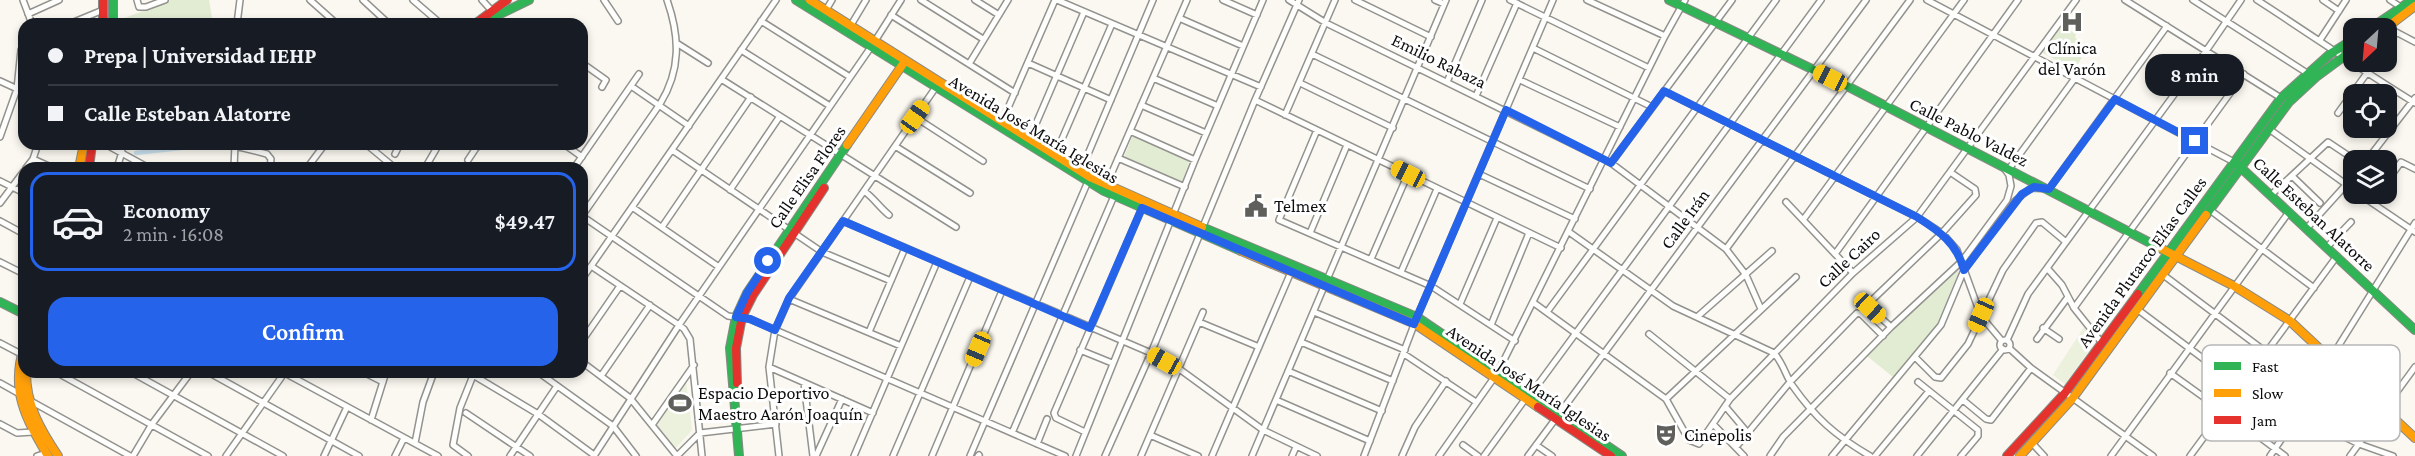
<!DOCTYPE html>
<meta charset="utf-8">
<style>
:root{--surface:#171b24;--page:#20242c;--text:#f1f3f6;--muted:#9ea1a6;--line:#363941;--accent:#2563eb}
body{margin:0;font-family:"Crimson Pro",serif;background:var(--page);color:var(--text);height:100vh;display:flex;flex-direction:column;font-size:22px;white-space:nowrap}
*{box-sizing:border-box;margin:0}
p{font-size:20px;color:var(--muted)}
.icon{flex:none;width:33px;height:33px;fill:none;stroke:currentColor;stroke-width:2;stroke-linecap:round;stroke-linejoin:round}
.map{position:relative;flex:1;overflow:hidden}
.side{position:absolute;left:18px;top:162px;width:570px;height:216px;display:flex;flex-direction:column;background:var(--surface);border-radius:18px;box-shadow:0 3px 9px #0003}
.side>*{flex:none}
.hud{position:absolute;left:18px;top:18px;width:570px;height:132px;border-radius:18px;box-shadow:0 3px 9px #0003;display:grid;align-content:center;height:132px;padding:0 30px;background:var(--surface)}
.needle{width:39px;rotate:206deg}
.tools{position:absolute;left:2343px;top:18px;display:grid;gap:12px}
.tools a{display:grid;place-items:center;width:54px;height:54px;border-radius:12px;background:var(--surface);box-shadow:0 3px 9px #0003;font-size:30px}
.end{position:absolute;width:27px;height:27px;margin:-14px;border:8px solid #2563eb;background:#fff;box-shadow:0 0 0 3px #fff}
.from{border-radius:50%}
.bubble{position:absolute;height:42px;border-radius:18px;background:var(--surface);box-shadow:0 3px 9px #0003;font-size:20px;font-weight:600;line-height:42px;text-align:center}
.car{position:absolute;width:18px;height:36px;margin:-18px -9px;border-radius:8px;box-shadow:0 0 4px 2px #0007;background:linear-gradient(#f5c518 24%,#345 0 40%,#f5c518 0 76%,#345 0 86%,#f5c518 0)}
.hud b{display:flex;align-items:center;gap:21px;height:57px;font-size:22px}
.hud b+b{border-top:2px solid var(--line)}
.hud i{width:15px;height:15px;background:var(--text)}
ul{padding:10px 0 0;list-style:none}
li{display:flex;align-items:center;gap:18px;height:99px;margin:0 12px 9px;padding:0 18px;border:3px solid var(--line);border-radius:18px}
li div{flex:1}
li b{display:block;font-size:22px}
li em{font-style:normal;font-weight:600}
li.selected{border-color:var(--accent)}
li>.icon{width:54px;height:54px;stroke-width:1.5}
.button{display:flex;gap:12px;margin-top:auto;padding:12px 30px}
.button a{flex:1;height:69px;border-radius:18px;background:var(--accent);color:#fff;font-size:24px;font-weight:600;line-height:69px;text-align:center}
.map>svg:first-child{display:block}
.green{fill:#e2ecd3}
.pitch{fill:#ebf1dc}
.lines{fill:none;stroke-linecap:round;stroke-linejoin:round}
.canal{stroke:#cbe2ef;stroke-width:4.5}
.street-casing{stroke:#93928f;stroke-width:8}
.fast-casing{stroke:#8a8985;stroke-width:10}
.slow-casing{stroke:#8a8985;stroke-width:10}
.jam-casing{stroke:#8a8985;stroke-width:10}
.street{stroke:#fefefd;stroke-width:5}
.fast{stroke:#30b455;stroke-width:8}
.slow{stroke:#ff9f0a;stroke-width:8}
.jam{stroke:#e5322d;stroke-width:8}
.route{stroke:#2563eb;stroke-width:8}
.labels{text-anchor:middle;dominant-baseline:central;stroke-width:6;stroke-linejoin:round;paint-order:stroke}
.poi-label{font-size:18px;fill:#0c0c0c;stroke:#fff;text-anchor:start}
.street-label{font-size:18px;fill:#0c0c0c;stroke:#fff}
.key{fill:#fff;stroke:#b6b6b6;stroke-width:1.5}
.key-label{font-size:16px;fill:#0c0c0c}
</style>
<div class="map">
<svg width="2415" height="456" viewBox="0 0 2415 456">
<rect width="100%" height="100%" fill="#faf8f0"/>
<path class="green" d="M171,0h38l4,24h-97l1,-3z
M2061,25l15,9 -1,4 13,7 -13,25 -34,-18z
M1133,135l57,25 -8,22 -58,-25z
M1957,267l2,4 -22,53 -44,53 -26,-21z"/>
<path class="pitch" d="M2084,327l11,15 -30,42 -12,-9z
M686,380l6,50 -17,19 -20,-24z"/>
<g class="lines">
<path class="canal" d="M136,153l54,-6 5,-3"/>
<g class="street-casing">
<path id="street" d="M23,0l9,24
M137,0l2,7h7l19,-7
M310,0l27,24
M363,0l26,24
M413,0l28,24
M482,0l11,12
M604,0l14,21
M667,0c13,37 14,70 -7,104l-78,112 146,100 22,3 315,137
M921,0l62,39
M975,0l24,15
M1057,0l204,87
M1223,0l34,15
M1289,0l37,23 285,140 115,86 20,26 15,34
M1355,0l76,37
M1435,0l9,4
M1510,0l139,68
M1587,0l78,36
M1927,0l307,162
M2125,0l156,98
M2193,0l114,73
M2257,0c53,34 104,70 158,103
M2323,0l16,11
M2390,0l12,8
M826,10l6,-10
M28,14l31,-14
M891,15l124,78
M1179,18l64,28
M761,21l89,56
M69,24l34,-14
M237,24l3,-24
M851,25l15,-25
M2320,40l26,-40
M875,41l26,-41
M678,44l30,19
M2386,45l10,-13 19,10
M1533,48l119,59
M741,50l89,56
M1312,54l278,135
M582,63l24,17 -4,7
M1028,63l83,37
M969,64l39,-64
M1153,78l65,28
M721,79l235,148
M1520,80l100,47
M0,81l24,11
M1447,82l35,-82
M1300,83l93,45
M631,86l58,40
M1664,91l253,126 25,16 15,17 24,66 21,25
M1476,96l41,-93
M582,98l2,5 -2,5
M1255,100l306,148
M1141,105l65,28
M2338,113l37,-51
M1285,115l50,-115
M915,117l68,44
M1001,124l54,-124
M2269,129l85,61
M1317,130l-38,90 152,66 84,55
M1130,131l65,29
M0,137l17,-48 4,-39 3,-4
M1029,140l55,-128
M105,144l44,24
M366,144l29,24
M564,144l18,13
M235,146l32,8 4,5 -1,9
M895,146l75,47
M672,150l150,102 69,29
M395,154l5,-10
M1055,155l57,-131
M1118,158l67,29
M33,159l20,9
M468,160l8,-12 6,-4
M2367,160l48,-62
M1611,163l121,-163
M26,168l7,-9 5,-15
M117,168l5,-16
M234,168l1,-24
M307,168l18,-24
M425,168l14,-24
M574,168l65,-94
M2009,169l66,-91
M1080,173l73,-173
M1479,174l96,45
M2292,176l28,27
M0,181l24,12
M2386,183l15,-21 14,7
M1106,186l81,-186
M730,190l50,-74
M864,191c10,7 15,16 25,24
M2359,194l56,38
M2271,195l57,-53 27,18
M1786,202l67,71
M0,203l24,-32
M2374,204l6,-10
M632,207l87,60
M2210,210l104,78
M1803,220l161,-220
M0,221l24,13
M843,221l308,132 27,15 85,62 54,26
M662,227l89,-130
M2307,228l47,-52
M1569,232l104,74 101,47c9,10 11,21 18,32 23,33 44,51 78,71
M1310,233l37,-88
M2327,247l24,-25
M1726,249l184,-249
M1835,254l183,-254
M1371,259l37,-85
M0,262l24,12
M591,266l88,59 5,4 6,10 12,117
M2047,268l15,17 12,23 28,35
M1401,272l36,-83
M2162,274l104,78
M582,279l194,-279
M789,299l112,47
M1534,303l132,96 23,41 10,4 31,-45 123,-126 64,-56 159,-217
M1460,304l37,-86
M2074,308l170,-234
M2137,309l104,78 118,57 34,12
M1314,312l91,38
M1547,312l229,-312
M1697,317l75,-66
M1199,322l60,25
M1491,325l38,-92
M1891,327l-21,-19v-6l72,-69 34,-38 -1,-6 -25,-17
M2043,328l16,11
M869,332l36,-84
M1649,334l81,65
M2037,339l31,-42
M2007,340l21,-46 178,-243 35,-51
M2000 345a5 5 0 1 1 10 0a5 5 0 1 1-10 0Z
M582,341l38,-55
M1301,342l92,39
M0,343l21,11
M2009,348l22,20 122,88
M1080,350l32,13
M1404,354l72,48
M1915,357l20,20 6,1 27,-34 35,-74 33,-47 6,-1 24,20
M582,362l48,36 47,58
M769,367l104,46
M1288,371l94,40
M56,372l152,84
M131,372l152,84
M208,372l151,84
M283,372l155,84
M363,372l20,10
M468,372l70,42 56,41
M538,372l75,54 23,30
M2170,373l53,38
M601,376l49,-71
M1918,382l60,48v6l-17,20
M0,383l18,10
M804,383l9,73
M1531,394l290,-394
M27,399l103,57
M1666,399l130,-122
M1276,400l94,41
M1963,400l23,19 5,1 40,-52
M1725,406l22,26
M466,413l64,43
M371,420l15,-48
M0,424l17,9 16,-1
M1713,424l31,32
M652,425l42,-60
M1085,432l-29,-14 -2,-5 88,-205
M1012,433l102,-237
M1150,435l48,21
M2257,435l28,21
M2031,442l13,14
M415,443l8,-41 11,-30
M1037,444l10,-25
M1463,445l15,11
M1536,445l16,11
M1736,447l54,-65 67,-69 4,1 22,22
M37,456l9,-3
M133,456l19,-32 39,-52
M226,456l59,-84
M324,456l23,-49
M395,456l9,-18
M468,456l-15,-11 7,-37 14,-35
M510,456l47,-70
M594,456l85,-131 192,-278
M677,456l23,-23 76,-9
M779,456l-10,-89 6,-37 14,-31 147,-212
M816,456l26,-57
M854,456l83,-194
M893,456l77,-179
M932,456l70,-165
M970,456l119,-277
M978,456l1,-1
M1076,456l119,-296 68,-160
M1105,456l46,-103 104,-253 44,-100
M1141,456l62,-144
M1212,456l79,-184
M1252,456l194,-456
M1292,456l4,-9
M1364,456l53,-139 136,-317
M1402,456l13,-29 31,-46
M1439,456l59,-84 167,-336 20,-36
M1484,456l42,-58
M1528,456l338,-456
M1770,456l13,-19 108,-110 71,-66 45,-61 4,-14 -2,-11 -5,-7
M1832,456l109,-131 23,-55 52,-70 15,-12 18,1 118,-163
M1875,456l54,-65
M1917,456l86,-107
M2111,456l178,-244
M2190,456l147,-200
M2270,456l28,-41 33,-57 84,-135
M2350,456l65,-89"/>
</g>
<g class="fast-casing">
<path id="fast" d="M113,0v24
M796,0l308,191 137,60
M1669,0l178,86 315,163
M488,24l8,-8 33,-16
M2371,28l41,-28
M2238,165l177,165
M2206,215l83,-113 27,-25 38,-28
M1202,227l215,90 205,139
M2138,294l143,-196 49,-44 24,-15
M0,302l24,12
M739,456l-9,-108 6,-31 11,-24 100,-148"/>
</g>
<g class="slow-casing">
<path id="slow" d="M810,0l280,177 112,50
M2386,28l29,-22
M847,145l56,-81
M79,168l5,-24
M2162,249l72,37 56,35 125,117
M1241,251l174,73 123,83
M24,347c-14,44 2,72 24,109
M26,372c0,33 14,57 32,84
M2020,456l52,-57 134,-184"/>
</g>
<g class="jam-casing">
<path id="jam" d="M103,0v24
M475,24l32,-24
M89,168l3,-24
M737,383l-1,-35 6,-31 11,-22 71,-107
M1538,407l73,49
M2007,456l58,-63 73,-99"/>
</g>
<use href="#street" class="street"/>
<use href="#fast" class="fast"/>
<use href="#slow" class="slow"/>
<use href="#jam" class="jam"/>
</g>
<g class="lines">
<path class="route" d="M768,261l-21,32 -11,24 14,2 25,11 14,-32 54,-77 247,107 52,-120 272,116 92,-214 105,53 53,-72 253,126c22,14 40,26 47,53l58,-76 12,-7 15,2 66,-90 80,42"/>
</g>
<defs>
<g id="hospital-bare" transform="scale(1.8)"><path d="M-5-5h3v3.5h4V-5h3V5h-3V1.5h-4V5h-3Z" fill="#5f5f5c" stroke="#fff" stroke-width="2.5" paint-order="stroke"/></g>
<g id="civic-bare" transform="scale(1.8)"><path d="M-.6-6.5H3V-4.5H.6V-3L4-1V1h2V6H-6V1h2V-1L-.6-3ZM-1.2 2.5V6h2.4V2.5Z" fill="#5f5f5c" stroke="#fff" stroke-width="2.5" paint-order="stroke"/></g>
<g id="stadium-bare" transform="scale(1.8)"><path d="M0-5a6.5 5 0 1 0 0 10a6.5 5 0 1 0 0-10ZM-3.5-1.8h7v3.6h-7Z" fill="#5f5f5c" stroke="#fff" stroke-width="2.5" paint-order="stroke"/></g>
<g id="theatre-bare" transform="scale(1.8)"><path d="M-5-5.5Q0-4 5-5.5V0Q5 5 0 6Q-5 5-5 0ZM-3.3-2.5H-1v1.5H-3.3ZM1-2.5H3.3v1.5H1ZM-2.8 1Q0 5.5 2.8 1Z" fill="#5f5f5c" stroke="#fff" stroke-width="2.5" paint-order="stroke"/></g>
</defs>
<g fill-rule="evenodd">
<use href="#hospital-bare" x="2072" y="22"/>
<use href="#civic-bare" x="1256" y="206"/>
<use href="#stadium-bare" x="680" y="403"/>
<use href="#theatre-bare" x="1666" y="435"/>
</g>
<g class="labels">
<g class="poi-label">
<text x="2072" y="48" text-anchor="middle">Clínica<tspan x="2072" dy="21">del Varón</tspan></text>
<text x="1274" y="206">Telmex</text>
<text x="698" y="393">Espacio Deportivo<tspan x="698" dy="21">Maestro Aarón Joaquín</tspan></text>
<text x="1684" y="435">Cinepolis</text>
</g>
<g class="street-label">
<text transform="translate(1439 61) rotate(26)">Emilio Rabaza</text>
<text transform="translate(1034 129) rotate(31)">Avenida José María Iglesias</text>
<text transform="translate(1969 132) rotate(27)">Calle Pablo Valdez</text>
<text transform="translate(807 177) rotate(-55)">Calle Elisa Flores</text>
<text transform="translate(2314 214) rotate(43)">Calle Esteban Alatorre</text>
<text transform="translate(1685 219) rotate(-54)">Calle Irán</text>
<text transform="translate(1849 258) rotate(-43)">Calle Cairo</text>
<text transform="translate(2142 262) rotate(-54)">Avenida Plutarco Elías Calles</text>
<text transform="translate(1529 383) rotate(34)">Avenida José María Iglesias</text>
</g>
</g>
<rect x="2202" y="345" width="198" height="96" rx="9" class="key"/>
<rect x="2214" y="362" width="27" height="8" fill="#30b455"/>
<rect x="2214" y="389" width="27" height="8" fill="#ff9f0a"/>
<rect x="2214" y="416" width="27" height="8" fill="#e5322d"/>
<g class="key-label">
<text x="2252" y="372">Fast</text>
<text x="2252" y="399">Slow</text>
<text x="2252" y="426">Jam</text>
</g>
</svg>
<div class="tools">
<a><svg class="needle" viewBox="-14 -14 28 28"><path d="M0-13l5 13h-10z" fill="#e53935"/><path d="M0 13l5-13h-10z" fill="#9ea1a6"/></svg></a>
<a><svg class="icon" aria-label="locate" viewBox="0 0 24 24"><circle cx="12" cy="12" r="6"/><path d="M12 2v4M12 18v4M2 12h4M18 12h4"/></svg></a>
<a><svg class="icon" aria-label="layers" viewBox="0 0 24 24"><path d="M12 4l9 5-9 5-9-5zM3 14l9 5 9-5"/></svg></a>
</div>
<i class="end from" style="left:768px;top:261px"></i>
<i class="end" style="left:2195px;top:141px"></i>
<div class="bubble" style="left:2145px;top:54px;width:99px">8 min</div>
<i class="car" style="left:1830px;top:78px;rotate:297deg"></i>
<i class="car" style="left:915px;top:117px;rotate:35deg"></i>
<i class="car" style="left:1408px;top:174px;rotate:297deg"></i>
<i class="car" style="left:1870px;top:308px;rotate:133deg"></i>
<i class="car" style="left:1981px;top:315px;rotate:204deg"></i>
<i class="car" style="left:978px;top:349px;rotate:203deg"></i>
<i class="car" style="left:1164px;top:361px;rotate:299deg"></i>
<div class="hud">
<b><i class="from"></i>Prepa | Universidad IEHP</b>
<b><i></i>Calle Esteban Alatorre</b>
</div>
<section class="side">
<ul>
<li class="selected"><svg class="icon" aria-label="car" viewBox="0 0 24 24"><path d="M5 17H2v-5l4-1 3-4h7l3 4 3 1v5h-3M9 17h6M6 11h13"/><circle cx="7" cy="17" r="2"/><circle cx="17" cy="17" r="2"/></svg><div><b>Economy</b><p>2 min · 16:08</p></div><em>$49.47</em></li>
</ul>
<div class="button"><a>Confirm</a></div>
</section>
</div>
